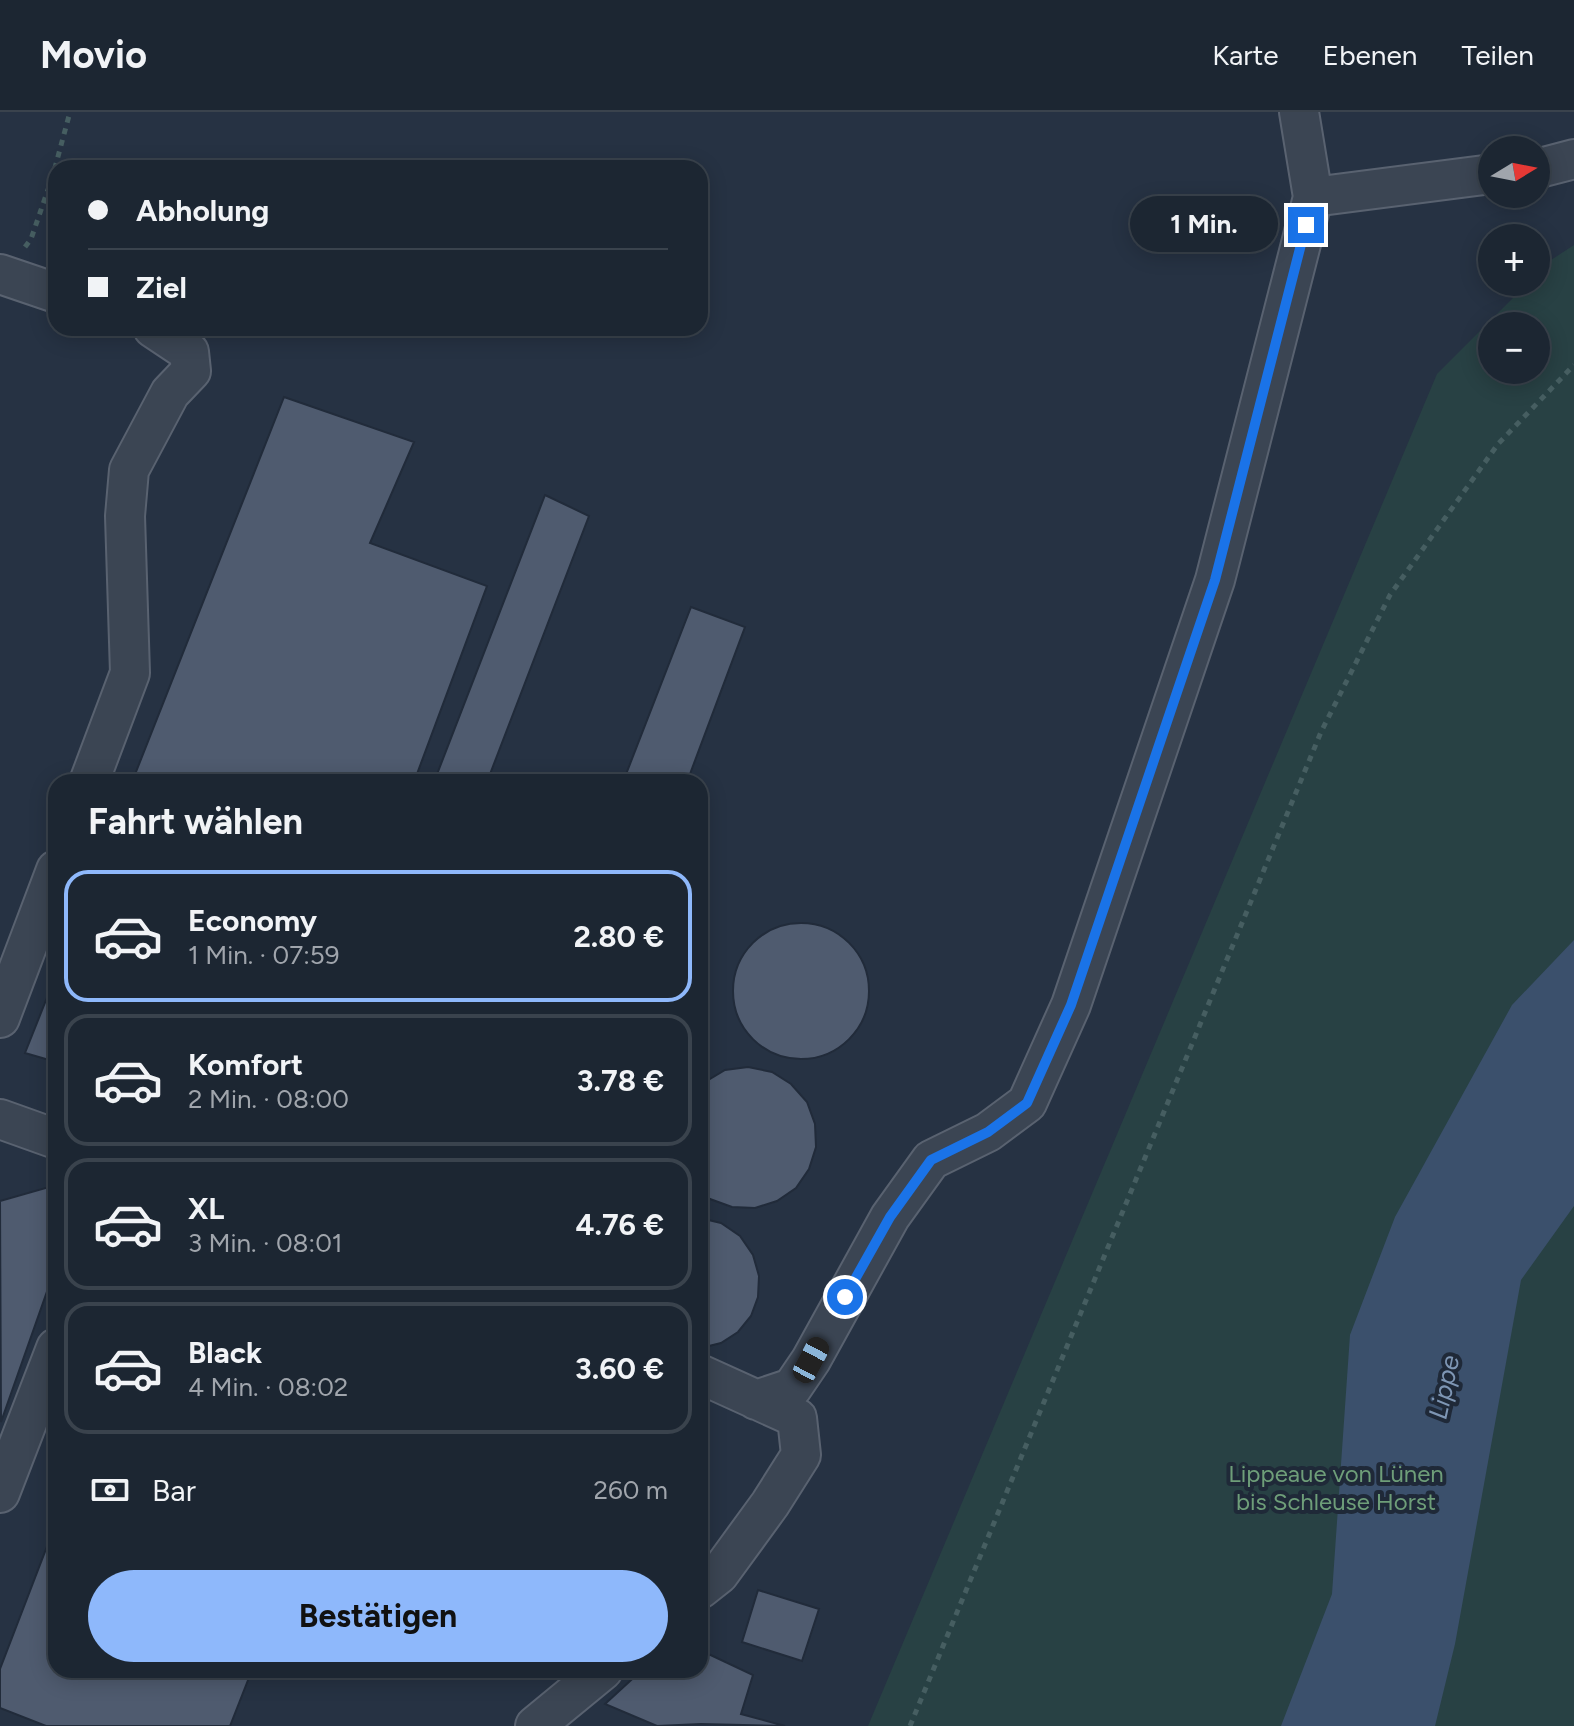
<!DOCTYPE html>
<html lang="de">
<meta charset="utf-8">
<style>
:root{--surface:#1c2632;--page:#252e3a;--text:#f1f3f6;--muted:#a0a5ac;--line:#3a434d;--accent:#8eb8fb}
body{margin:0;font-family:Figtree,sans-serif;background:var(--page);color:var(--text);height:100vh;display:flex;flex-direction:column;font-size:30px;white-space:nowrap}
*{box-sizing:border-box;margin:0}
p{font-size:26px;color:var(--muted)}
.icon{flex:none;width:44px;height:44px;fill:none;stroke:currentColor;stroke-width:2;stroke-linecap:round;stroke-linejoin:round}
.map{position:relative;flex:1;overflow:hidden}
.drawer{position:absolute;left:48px;top:662px;width:660px;height:904px;display:flex;flex-direction:column;background:var(--surface);border-radius:24px;box-shadow:0 4px 20px #0003,0 0 0 2px var(--line)}
.drawer>*{flex:none}
.banner{position:absolute;left:48px;top:48px;width:660px;height:176px;border-radius:24px;box-shadow:0 4px 20px #0003,0 0 0 2px var(--line);display:grid;align-content:center;height:176px;padding:0 40px;background:var(--surface)}
.needle{width:52px;rotate:80deg}
.tools{position:absolute;left:1478px;top:24px;display:grid;gap:16px}
.tools a{display:grid;place-items:center;width:72px;height:72px;border-radius:50%;background:var(--surface);box-shadow:0 4px 20px #0003,0 0 0 2px var(--line);font-size:40px}
.end{position:absolute;width:36px;height:36px;margin:-18px;border:10px solid #1a73e8;background:#fff;box-shadow:0 0 0 4px #fff}
.from{border-radius:50%}
.bubble{position:absolute;height:56px;border-radius:28px;background:var(--surface);box-shadow:0 4px 20px #0003,0 0 0 2px var(--line);font-size:26px;font-weight:700;line-height:56px;text-align:center}
.car{position:absolute;width:24px;height:48px;margin:-24px -12px;border-radius:10px;box-shadow:0 0 6px 2px #0007;background:linear-gradient(#222 24%,#8ab4d8 0 40%,#222 0 76%,#8ab4d8 0 86%,#222 0)}
.banner b{display:flex;align-items:center;gap:28px;height:76px;font-size:30px}
.banner b+b{border-top:2px solid var(--line)}
.banner i{width:20px;height:20px;background:var(--text)}
ul{padding:0;list-style:none}
li{display:flex;align-items:center;gap:24px;height:132px;margin:0 16px 12px;padding:0 24px;border:4px solid var(--line);border-radius:24px}
li div{flex:1}
li b{display:block;font-size:30px}
li em{font-style:normal;font-weight:700}
li.on{border-color:var(--accent)}
li>.icon{width:72px;height:72px;stroke-width:1.5}
h2{padding:0 40px;font-size:36px;line-height:96px}
.pay{display:flex;align-items:center;gap:20px;height:88px;padding:0 40px;font-size:30px}
.pay p{margin-inline-start:auto}
.cta{display:flex;gap:16px;margin-top:auto;padding:16px 40px}
.cta a{flex:1;height:92px;border-radius:48px;background:var(--accent);color:#111;font-size:32px;font-weight:700;line-height:92px;text-align:center}
header{display:flex;align-items:center;gap:48px;box-sizing:border-box;height:112px;padding:0 40px;background:var(--surface);border-bottom:2px solid var(--line)}
header strong{font-size:38px}
nav{display:flex;gap:44px;margin-inline-start:auto;font-size:28px}
.map>svg:first-child{display:block}
.green{fill:#284144;fill-rule:evenodd}
.water{fill:#3b506c}
.building{fill:#4f5b6f;stroke:#212b3a;stroke-width:2}
.lines{fill:none;stroke-linecap:round;stroke-linejoin:round}
.minor-casing{stroke:#596270;stroke-width:42}
.path{stroke:#465e61;stroke-width:5;stroke-dasharray:6 6;stroke-linecap:butt}
.minor{stroke:#3b4553;stroke-width:38}
.route{stroke:#1a73e8;stroke-width:10}
.labels{text-anchor:middle;dominant-baseline:central;stroke-width:8;stroke-linejoin:round;paint-order:stroke}
.park-label{font-size:24px;fill:#6e9e79;stroke:#1f2938}
.water-label{font-size:26px;font-style:italic;fill:#7e96b4;stroke:#1f2938}
</style>
<header>
<strong>Movio</strong>
<nav><a>Karte</a><a>Ebenen</a><a>Teilen</a></nav>
</header>
<div class="map">
<svg width="1574" height="1614" viewBox="0 0 1574 1614">
<rect width="100%" height="100%" fill="#263243"/>
<path class="green" d="M1574,133v1481h-706l569,-1352 92,-92h7v-7l15,-15zM1492,214h44v44h-44z"/>
<path class="water" d="M1574,828v266l-53,74 -66,364 -20,82h-154l51,-132 18,-259 45,-118 117,-212z"/>
<path class="building" d="M284,285l130,45 -44,101 117,43 -73,196h-282z
M545,383l44,21 -102,266h-53z
M691,495l54,20 -58,155h-64z
M733 879a68 68 0 1 1 136 0a68 68 0 1 1-136 0Z
M56,863v87l-31,-9z
M748,955l24,5 19,12 16,18 8,22 1,23 -7,22 -13,19 -19,13 -22,7 -23,-1 -22,-8 -10,-8v-106l25,-15z
M56,1073v81l-55,156 -1,-221z
M700,1106l21,5 19,13 13,19 6,21 -1,21 -7,19 -13,16 -17,11 -20,5z
M56,1411v147h196l-22,56h-184l-46,-18v-39z
M758,1478l61,19 -17,52 -60,-19z
M700,1538l53,25 -12,39 44,12 -84,-2 -44,2 -52,-22 37,-34h58z"/>
<g class="lines">
<g class="minor-casing">
<path id="minor" d="M1536,57l38,-10
M1313,85l179,-23
M0,162l56,19
M89,670l41,-109 -5,-157 4,-46 41,-77 21,-22 -2,-19 -36,-24
M0,906l56,-148
M0,1007l56,20
M700,1262l97,44 4,37 -31,49 -51,70 -19,15
M756,1288l36,-12 19,-28 79,-143 41,-57 57,-28 39,-29 44,-98 144,-425 98,-383 -14,-85
M0,1381l56,-145
M535,1614l68,-56"/>
</g>
<path class="path" d="M25,135l6,-8 22,-64 17,-63
M910,1614l411,-994 69,-137 108,-151 76,-79"/>
<use href="#minor" class="minor"/>
</g>
<g class="lines">
<path class="route" d="M845,1185l45,-80 41,-57 57,-28 39,-29 44,-98 144,-425 91,-355"/>
</g>
<g class="labels">
<g class="park-label">
<text x="1336" y="1361">Lippeaue von Lünen<tspan x="1336" dy="28">bis Schleuse Horst</tspan></text>
</g>
<g class="water-label">
<text transform="translate(1444 1275) rotate(-78)">Lippe</text>
</g>
</g>
</svg>
<div class="tools">
<a><svg class="needle" viewBox="-14 -14 28 28"><path d="M0-13l5 13h-10z" fill="#e53935"/><path d="M0 13l5-13h-10z" fill="#a0a5ac"/></svg></a>
<a>+</a>
<a>−</a>
</div>
<i class="end from" style="left:845px;top:1185px"></i>
<i class="end" style="left:1306px;top:113px"></i>
<div class="bubble" style="left:1130px;top:84px;width:148px">1 Min.</div>
<i class="car" style="left:811px;top:1248px;rotate:28deg"></i>
<div class="banner">
<b><i class="from"></i>Abholung</b>
<b><i></i>Ziel</b>
</div>
<section class="drawer">
<h2>Fahrt wählen</h2>
<ul>
<li class="on"><svg class="icon" aria-label="car" viewBox="0 0 24 24"><path d="M5 17H2v-5l4-1 3-4h7l3 4 3 1v5h-3M9 17h6M6 11h13"/><circle cx="7" cy="17" r="2"/><circle cx="17" cy="17" r="2"/></svg><div><b>Economy</b><p>1 Min. · 07:59</p></div><em>2.80 €</em></li>
<li><svg class="icon" aria-label="car" viewBox="0 0 24 24"><path d="M5 17H2v-5l4-1 3-4h7l3 4 3 1v5h-3M9 17h6M6 11h13"/><circle cx="7" cy="17" r="2"/><circle cx="17" cy="17" r="2"/></svg><div><b>Komfort</b><p>2 Min. · 08:00</p></div><em>3.78 €</em></li>
<li><svg class="icon" aria-label="car" viewBox="0 0 24 24"><path d="M5 17H2v-5l4-1 3-4h7l3 4 3 1v5h-3M9 17h6M6 11h13"/><circle cx="7" cy="17" r="2"/><circle cx="17" cy="17" r="2"/></svg><div><b>XL</b><p>3 Min. · 08:01</p></div><em>4.76 €</em></li>
<li><svg class="icon" aria-label="car" viewBox="0 0 24 24"><path d="M5 17H2v-5l4-1 3-4h7l3 4 3 1v5h-3M9 17h6M6 11h13"/><circle cx="7" cy="17" r="2"/><circle cx="17" cy="17" r="2"/></svg><div><b>Black</b><p>4 Min. · 08:02</p></div><em>3.60 €</em></li>
</ul>
<div class="pay"><svg class="icon" aria-label="cash" viewBox="0 0 24 24"><path d="M3 7h18v10H3z"/><circle cx="12" cy="12" r="2"/></svg>Bar<p>260 m</p></div>
<div class="cta"><a>Bestätigen</a></div>
</section>
</div>
